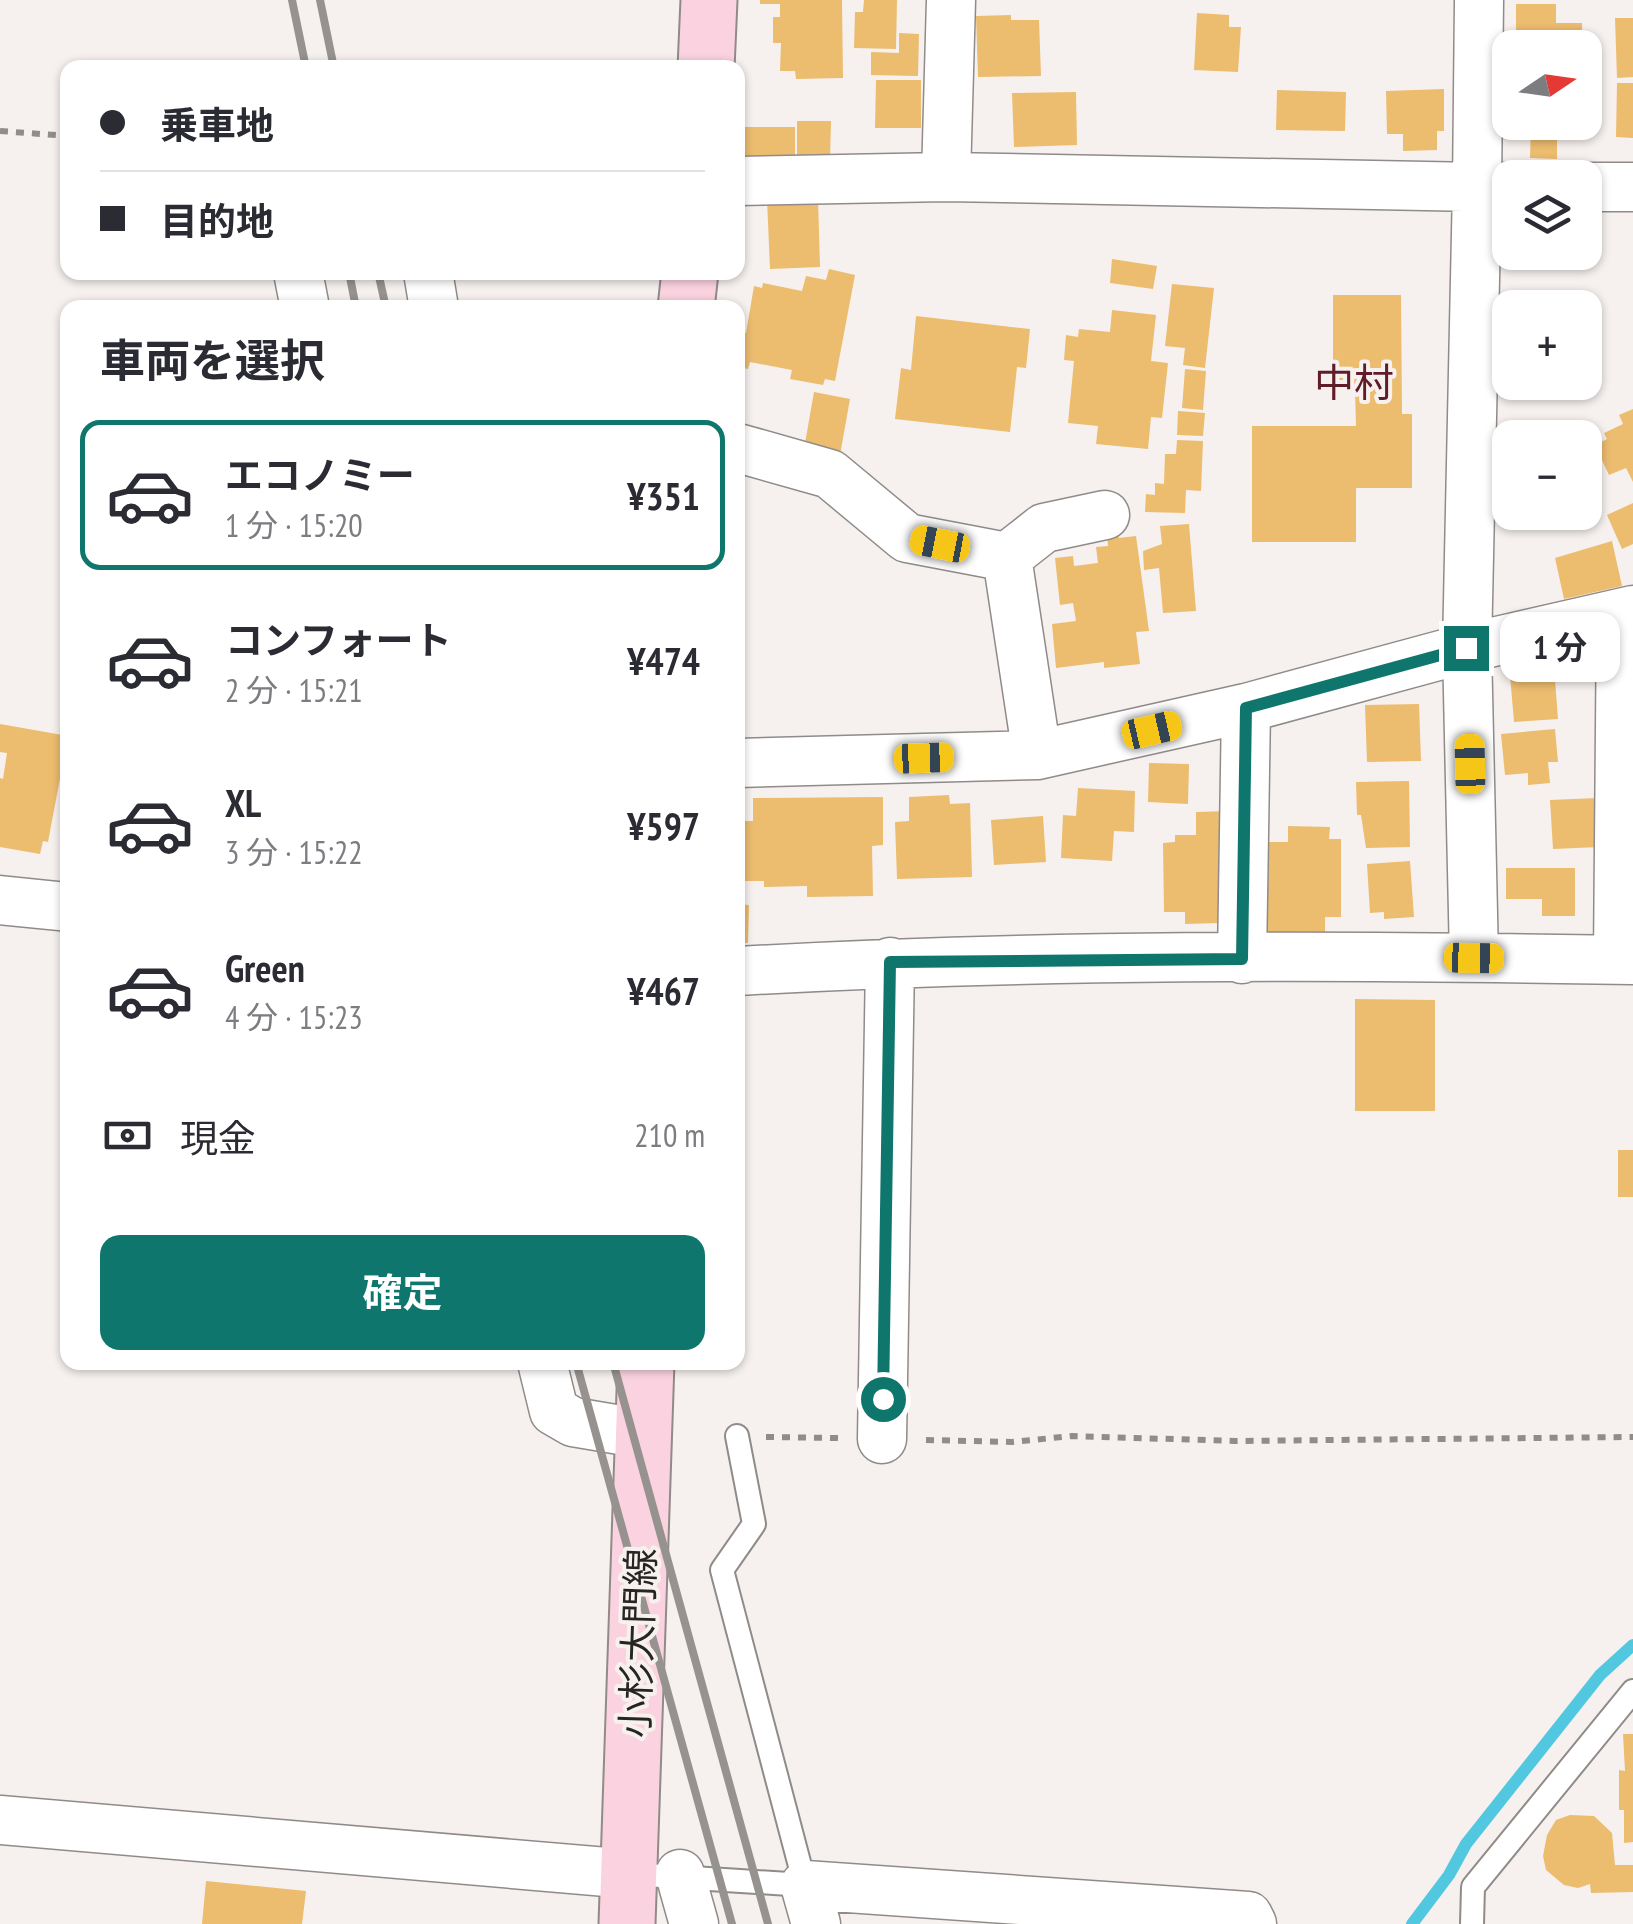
<!DOCTYPE html>
<html lang="ja">
<meta charset="utf-8">
<style>
:root{--surface:#fff;--page:#f7f7f7;--text:#2b2b33;--muted:#7c7c81;--line:#e1e1e2;--accent:#0f766e}
body{margin:0;font-family:"PT Sans Narrow","Noto Sans JP",sans-serif;background:var(--page);color:var(--text);height:100vh;display:flex;flex-direction:column;font-size:38px;white-space:nowrap}
*{box-sizing:border-box;margin:0}
p{font-size:32px;color:var(--muted)}
.icon{flex:none;width:55px;height:55px;fill:none;stroke:currentColor;stroke-width:2;stroke-linecap:round;stroke-linejoin:round}
.map{position:relative;flex:1;overflow:hidden}
.drawer{position:absolute;left:60px;top:300px;width:685px;height:1070px;display:flex;flex-direction:column;background:var(--surface);border-radius:20px;box-shadow:0 2px 8px #0004}
.drawer>*{flex:none}
.top-card{position:absolute;left:60px;top:60px;width:685px;height:220px;border-radius:20px;box-shadow:0 2px 8px #0004;display:grid;align-content:center;height:220px;padding:0 40px;background:var(--surface)}
.needle{width:65px;rotate:77deg}
.tools{position:absolute;left:1492px;top:30px;display:grid;gap:20px}
.tools a{display:grid;place-items:center;width:110px;height:110px;border-radius:20px;background:var(--surface);box-shadow:0 2px 8px #0004;font-size:50px}
.end{position:absolute;width:45px;height:45px;margin:-22px;border:12px solid #0f766e;background:#fff;box-shadow:0 0 0 5px #fff}
.from{border-radius:50%}
.bubble{position:absolute;height:70px;border-radius:20px;background:var(--surface);box-shadow:0 2px 8px #0004;font-size:32px;font-weight:700;line-height:70px;text-align:center}
.car{position:absolute;width:30px;height:60px;margin:-30px -15px;border-radius:12px;box-shadow:0 0 8px 2px #0007;background:linear-gradient(#f5c518 24%,#345 0 40%,#f5c518 0 76%,#345 0 86%,#f5c518 0)}
.top-card b{display:flex;align-items:center;gap:35px;height:95px;font-size:38px}
.top-card b+b{border-top:2px solid var(--line)}
.top-card i{width:25px;height:25px;background:var(--text)}
ul{padding:0;list-style:none}
li{display:flex;align-items:center;gap:30px;height:150px;margin:0 20px 15px;padding:0 20px;border:5px solid transparent;border-radius:20px}
li div{flex:1}
li b{display:block;font-size:38px}
li em{font-style:normal;font-weight:700}
li.current{border-color:var(--accent)}
li>.icon{width:90px;height:90px;stroke-width:1.5}
h2{padding:0 40px;font-size:45px;line-height:120px}
.pay{display:flex;align-items:center;gap:25px;height:110px;padding:0 40px;font-size:38px}
.pay p{margin-inline-start:auto}
.action{display:flex;gap:20px;margin-top:auto;padding:20px 40px}
.action a{flex:1;height:115px;border-radius:20px;background:var(--accent);color:#fff;font-size:40px;font-weight:700;line-height:115px;text-align:center}
.map>svg:first-child{display:block}
.lines{fill:none;stroke-linecap:round;stroke-linejoin:round}
.stream{stroke:#51c7e0;stroke-width:12}
.building{fill:#ecbc6f}
.lane-casing{stroke:#908b88;stroke-width:26}
.street-casing{stroke:#908b88;stroke-width:51}
.secondary-casing{stroke:#908b88;stroke-width:59}
.path{stroke:#8f8c8a;stroke-width:6;stroke-dasharray:8 8;stroke-linecap:butt}
.lane{stroke:#fff;stroke-width:22}
.street{stroke:#fff;stroke-width:48}
.secondary{stroke:#fbd3e0;stroke-width:55}
.rail{stroke:#969290;stroke-width:8}
.route{stroke:#0f766e;stroke-width:12}
.labels{text-anchor:middle;dominant-baseline:central;stroke-width:8;stroke-linejoin:round;paint-order:stroke}
.street-label{font-size:38px;fill:#272524;stroke:#f6f1ee}
.neighbourhood-label{font-size:40px;fill:#611c29;stroke:#f6f1ee}
</style>
<div class="map">
<svg width="1633" height="1924" viewBox="0 0 1633 1924">
<rect width="100%" height="100%" fill="#f6f1ee"/>
<g class="lines">
<path class="stream" d="M1412,1924l37,-49 17,-31 134,-169 33,-30"/>
</g>
<path class="building" d="M760,0h82l1,78 -47,1 -1,-8h-15l1,-28h-8v-26h7v-13h-20z
M864,0h33l-1,49 -42,-1 1,-36h8z
M1516,4h40v19h26v25h-66z
M1197,13l32,2v12h12l-3,45 -44,-2z
M1011,15v5h28l2,56 -63,1 -2,-61z
M1615,18h18v59l-16,1z
M899,33l20,1 -1,42 -47,-1v-23l28,1z
M876,80h45v48h-46z
M1617,83h16v55l-17,-1z
M1585,86h9l-1,47 -36,-2v28l-27,-1 1,-36h54z
M1444,89v42h-7v19l-34,1v-17h-16l-1,-43z
M1277,90l69,2 -1,39 -69,-1z
M1076,92l1,53 -63,2 -2,-54z
M797,121h34l-1,39h-33z
M738,127h57v33h-57z
M818,198l2,69 -50,2 -3,-70z
M1112,259l45,7 -4,23 -43,-6z
M829,269l26,6 -20,106 -10,-2 -2,6 -33,-6 2,-9 -42,-8 -2,7 -10,-2v-35l8,1 8,-47 8,2 1,-5 39,8 4,-15 20,4z
M1172,284l42,4 -9,80 -22,-3 2,-17 -20,-2z
M1333,295h68l1,119h10v74h-56v54h-104v-116h104l-1,-35h-22z
M1112,310l44,5 -5,46 17,2 -6,55 -11,-1 -3,32 -52,-5 2,-18 -30,-3 6,-62 -10,-1 2,-25 12,2 1,-8 31,3z
M916,316l114,13 -4,39 -9,-1 -7,65 -115,-13 6,-51 10,2z
M1185,369l21,2 -3,39 -21,-2z
M814,392l36,7 -10,56 -36,-6z
M1633,409v73l-7,-14 -17,7 -14,-30 12,-6 -3,-6 19,-9 -4,-9z
M1178,411l27,2 -2,23 -26,-1z
M1177,440l26,1 -2,50 -15,-1 -1,23 -40,-1 1,-18 9,1v-12l9,1 1,-30h11z
M1633,503v41l-11,5 -15,-34z
M1189,524l7,87 -33,2 -4,-45 -15,2 -1,-19 19,-7 -2,-18z
M1119,533v5l17,-2 13,95 -13,1 4,32 -36,4v-6l-48,6 -4,-44 24,-3 -3,-18 -13,2 -5,-47 18,-2 1,10 24,-3 -2,-16 12,-1 -1,-12z
M1612,541l10,45 -58,13 -9,-41z
M1534,674v7l21,-1 3,39 -44,3 -4,-47z
M1419,704l2,57 -54,1 -2,-57z
M0,724l68,12 -20,106 -5,-1 -3,13 -40,-7v-69l3,1 4,-26 -7,-1z
M1555,729l3,33h-10l2,21 -22,2v-12l-23,2 -4,-41z
M1149,763l40,1 -1,40 -40,-2z
M1409,781l1,66 -44,1 -5,-33h-4l-1,-33z
M1078,788l57,3 -1,41 -20,-1 -2,30 -51,-3 2,-43 13,1z
M949,795l1,9 20,-1 2,74 -75,2 -2,-57 14,-1v-24z
M883,797v48l-11,1 1,50 -66,1v-11l-43,1v-6h-26v-60h15v-23z
M1597,798l2,49 -46,2 -3,-49z
M1228,811l1,84 -11,1 1,27 -34,1v-12h-21l-1,-69 12,-1v-7h21v-23z
M1043,816l3,46 -52,3 -3,-45z
M1288,826l42,1 -1,12h12v78h-16v16l-62,-1v-90h25z
M1410,861l4,56 -30,2v-7l-14,1 -3,-49z
M1506,868h69v48h-33v-17h-36z
M738,904l11,1 -1,38h-10z
M1355,999l80,1v111h-80z
M1618,1150h15v47h-15z
M1623,1734h10v108l-9,1v-33h-5v-40l6,1z
M1570,1815l24,1 18,17 3,32h18v27l-42,1 -1,-9 -12,4 -14,-3 -18,-15 -3,-14 4,-21 9,-15z
M206,1881l100,10 -4,33h-100z"/>
<g class="lines">
<g class="lane-casing">
<path id="lane" d="M630,1874l175,11 -83,-315 32,-46 -17,-88
M1472,1924l1,-37 160,-196"/>
</g>
<g class="street-casing">
<path id="street" d="M1479,0l-2,187h29
M946,177l531,10 -10,461 7,310
M738,181l208,-4 5,-177
M1585,187h48
M298,272l7,36
M428,272l6,36
M738,448l92,26 77,64 100,19 37,-29 61,-13
M1007,557l30,198
M738,763l299,-8 209,-47 221,-60 166,-38
M0,900l68,7
M1242,959l4,-251
M1618,960l3,-347
M738,971c297,-17 597,-16 895,-11
M542,1362l12,49 19,11 71,12
M882,1439l8,-477
M0,1820l630,54
M680,1874l14,50
M816,1924l-11,-39 443,31 4,8"/>
</g>
<g class="secondary-casing">
<path id="secondary" d="M706,68l3,-68
M686,308l4,-36
M627,1924l19,-562"/>
</g>
<path class="path" d="M0,131l68,5
M766,1437l72,1
M926,1440l86,2 60,-6 163,5 398,-4"/>
<use href="#lane" class="lane"/>
<use href="#street" class="street"/>
<use href="#secondary" class="secondary"/>
<path class="rail" d="M292,0l14,68
M320,0l14,68
M349,272l7,36
M378,272l8,36
M576,1362l156,562
M613,1362l155,562"/>
</g>
<g class="lines">
<path class="route" d="M883,1399l7,-437 352,-3 4,-251 220,-60"/>
</g>
<g class="labels">
<g class="street-label">
<text transform="translate(637 1643) rotate(-88)">小杉大門線</text>
</g>
<g class="neighbourhood-label">
<text x="1354" y="382">中村</text>
</g>
</g>
</svg>
<div class="tools">
<a><svg class="needle" viewBox="-14 -14 28 28"><path d="M0-13l5 13h-10z" fill="#e53935"/><path d="M0 13l5-13h-10z" fill="#7c7c81"/></svg></a>
<a><svg class="icon" aria-label="layers" viewBox="0 0 24 24"><path d="M12 4l9 5-9 5-9-5zM3 14l9 5 9-5"/></svg></a>
<a>+</a>
<a>−</a>
</div>
<i class="end from" style="left:883px;top:1399px"></i>
<i class="end" style="left:1466px;top:648px"></i>
<div class="bubble" style="left:1500px;top:612px;width:120px">1 分</div>
<i class="car" style="left:940px;top:544px;rotate:281deg"></i>
<i class="car" style="left:1152px;top:730px;rotate:77deg"></i>
<i class="car" style="left:924px;top:758px;rotate:88deg"></i>
<i class="car" style="left:1470px;top:764px;rotate:359deg"></i>
<i class="car" style="left:1474px;top:958px;rotate:91deg"></i>
<div class="top-card">
<b><i class="from"></i>乗車地</b>
<b><i></i>目的地</b>
</div>
<section class="drawer">
<h2>車両を選択</h2>
<ul>
<li class="current"><svg class="icon" aria-label="car" viewBox="0 0 24 24"><path d="M5 17H2v-5l4-1 3-4h7l3 4 3 1v5h-3M9 17h6M6 11h13"/><circle cx="7" cy="17" r="2"/><circle cx="17" cy="17" r="2"/></svg><div><b>エコノミー</b><p>1 分 · 15:20</p></div><em>¥351</em></li>
<li><svg class="icon" aria-label="car" viewBox="0 0 24 24"><path d="M5 17H2v-5l4-1 3-4h7l3 4 3 1v5h-3M9 17h6M6 11h13"/><circle cx="7" cy="17" r="2"/><circle cx="17" cy="17" r="2"/></svg><div><b>コンフォート</b><p>2 分 · 15:21</p></div><em>¥474</em></li>
<li><svg class="icon" aria-label="car" viewBox="0 0 24 24"><path d="M5 17H2v-5l4-1 3-4h7l3 4 3 1v5h-3M9 17h6M6 11h13"/><circle cx="7" cy="17" r="2"/><circle cx="17" cy="17" r="2"/></svg><div><b>XL</b><p>3 分 · 15:22</p></div><em>¥597</em></li>
<li><svg class="icon" aria-label="car" viewBox="0 0 24 24"><path d="M5 17H2v-5l4-1 3-4h7l3 4 3 1v5h-3M9 17h6M6 11h13"/><circle cx="7" cy="17" r="2"/><circle cx="17" cy="17" r="2"/></svg><div><b>Green</b><p>4 分 · 15:23</p></div><em>¥467</em></li>
</ul>
<div class="pay"><svg class="icon" aria-label="cash" viewBox="0 0 24 24"><path d="M3 7h18v10H3z"/><circle cx="12" cy="12" r="2"/></svg>現金<p>210 m</p></div>
<div class="action"><a>確定</a></div>
</section>
</div>
